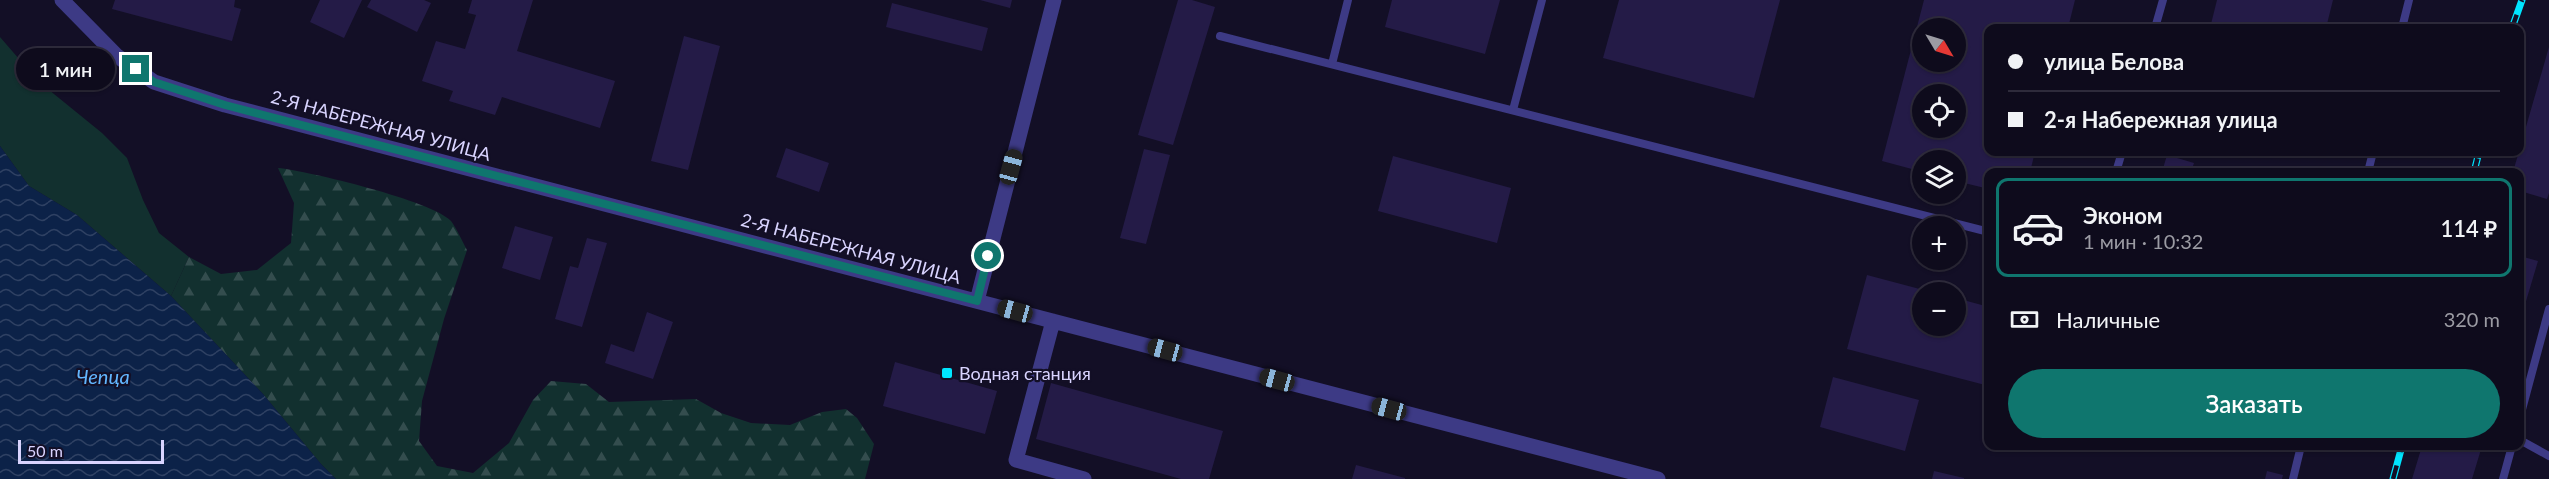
<!DOCTYPE html>
<html lang="ru">
<meta charset="utf-8">
<style>
:root{--surface:#0e0b1c;--page:#171425;--text:#f1f3f6;--muted:#9b9ba3;--line:#2e2b3b;--accent:#0f766e}
body{margin:0;font-family:Lato,sans-serif;background:var(--page);color:var(--text);height:100vh;display:flex;flex-direction:column;font-size:22px;white-space:nowrap}
*{box-sizing:border-box;margin:0}
p{font-size:20px;color:var(--muted)}
.icon{flex:none;width:33px;height:33px;fill:none;stroke:currentColor;stroke-width:2;stroke-linecap:round;stroke-linejoin:round}
.map{position:relative;flex:1;overflow:hidden}
.side{position:absolute;left:1984px;top:168px;width:540px;height:282px;display:flex;flex-direction:column;background:var(--surface);border-radius:12px;box-shadow:0 2px 4px #0004,0 0 0 2px var(--line)}
.side>*{flex:none}
.hud{position:absolute;left:1984px;top:24px;width:540px;height:132px;border-radius:12px;box-shadow:0 2px 4px #0004,0 0 0 2px var(--line);display:grid;align-content:center;height:132px;padding:0 24px;background:var(--surface)}
.needle{width:39px;rotate:128deg}
.buttons{position:absolute;left:1912px;top:18px;display:grid;gap:12px}
.buttons a{display:grid;place-items:center;width:54px;height:54px;border-radius:50%;background:var(--surface);box-shadow:0 2px 4px #0004,0 0 0 2px var(--line);font-size:30px}
.scale{position:absolute;left:18px;bottom:15px;width:146px;box-sizing:border-box;padding-left:6px;border:3px solid #d9d4ff;border-top:0;font-size:16px;line-height:21px;white-space:nowrap;color:#d9d4ff;-webkit-text-stroke:4px #130f26;paint-order:stroke}
.end{position:absolute;width:27px;height:27px;margin:-14px;border:8px solid #0f766e;background:#fff;box-shadow:0 0 0 3px #fff}
.from{border-radius:50%}
.bubble{position:absolute;height:42px;border-radius:21px;background:var(--surface);box-shadow:0 2px 4px #0004,0 0 0 2px var(--line);font-size:20px;font-weight:600;line-height:42px;text-align:center}
.car{position:absolute;width:18px;height:36px;margin:-18px -9px;border-radius:8px;box-shadow:0 0 4px 2px #0007;background:linear-gradient(#222 24%,#8ab4d8 0 40%,#222 0 76%,#8ab4d8 0 86%,#222 0)}
.hud b{display:flex;align-items:center;gap:21px;height:57px;font-size:22px}
.hud b+b{border-top:2px solid var(--line)}
.hud i{width:15px;height:15px;background:var(--text)}
ul{padding:10px 0 0;list-style:none}
li{display:flex;align-items:center;gap:18px;height:99px;margin:0 12px 9px;padding:0 12px;border:3px solid transparent;border-radius:12px}
li div{flex:1}
li b{display:block;font-size:22px}
li em{font-style:normal;font-weight:600}
li.selected{border-color:var(--accent)}
li>.icon{width:54px;height:54px;stroke-width:1.5}
.pay{display:flex;align-items:center;gap:15px;height:66px;padding:0 24px;font-size:22px}
.pay p{margin-inline-start:auto}
.action{display:flex;gap:12px;margin-top:auto;padding:12px 24px}
.action a{flex:1;height:69px;border-radius:36px;background:var(--accent);color:#fff;font-size:24px;font-weight:600;line-height:69px;text-align:center}
.map>svg:first-child{display:block}
.grass{fill:#12302f}
.forest{fill:url(#forest-firs)}
.water{fill:url(#water-waves)}
.building{fill:#241b47;fill-rule:evenodd}
.lines{fill:none;stroke-linecap:round;stroke-linejoin:round}
.service{stroke:#3d3a85;stroke-width:8}
.minor{stroke:#3d3a85;stroke-width:15}
.rail-casing{stroke:#00e5ff;stroke-width:7}
.rail{stroke:#130f26;stroke-width:4.5;stroke-dasharray:14;stroke-linecap:butt}
.route{stroke:#0f766e;stroke-width:8}
.poi-dot{fill:#00e5ff;stroke:#130f26;stroke-width:2}
.labels{text-anchor:middle;dominant-baseline:central;stroke-width:4.5;stroke-linejoin:round;paint-order:stroke}
.street-label{font-size:18px;fill:#d9d4ff;stroke:#130f26}
.poi-label{font-size:18px;fill:#d9d4ff;stroke:#130f26;text-anchor:start}
.water-label{font-size:20px;font-style:italic;fill:#62b6ff;stroke:#130f26}
</style>
<div class="map">
<svg width="2549" height="479" viewBox="0 0 2549 479">
<defs>
<pattern id="forest-firs" width="22" height="20" patternUnits="userSpaceOnUse" patternTransform="scale(1.5)"><rect width="22" height="20" fill="#12302f"/><path d="M5 1l3.5 6h-7zM16 11l3.5 6h-7z" fill="#344d4e"/></pattern>
<pattern id="water-waves" width="16" height="10" patternUnits="userSpaceOnUse" patternTransform="scale(1.5)"><rect width="16" height="10" fill="#0c2248"/><path d="M0 5q4-4 8 0t8 0" fill="none" stroke="#2f4163"/></pattern>
</defs>
<rect width="100%" height="100%" fill="#130f26"/>
<path class="grass" d="M0,37l38,44 64,52 25,25 16,42 16,33 30,24 -18,39 -94,-81 -48,-29 -29,-40z"/>
<path class="forest" d="M278,168c30,3 155,33 173,53 6,8 11,20 16,29l-23,69 -22,82 -3,40 18,25 36,7 36,-30 24,-43 18,-19 35,3 23,18 87,-3 25,14 30,10 39,2 32,-13 24,-3 11,9 17,26 -9,35h-529l-15,-15 -58,-70 -92,-98 18,-39 32,17 36,-4 34,-27 3,-40z"/>
<path class="water" d="M0,146l29,40 48,29 94,81 92,98 58,70 15,15h-336z"/>
<path class="building" d="M115,0h120l-1,7 7,2 -9,32 -120,-32z
M320,0h42l-18,38 -34,-16z
M371,0h53l7,3 -14,29 -50,-25z
M472,0h61l-16,51 98,30 -15,47 -98,-31 -7,18 -46,-14 4,-10 -31,-10 14,-40 29,8 11,-34 -8,-2z
M980,0h32l-2,8z
M1178,0h14l23,7 -42,138 -35,-10z
M1392,0h108l-15,54 -100,-27z
M1619,0h161l-26,98 -151,-40z
M1924,0h151l-7,28h-79v124h46l-5,20h-41v17l-33,-8v-21h-33v12l-41,-11zM1923,28h33v34h-33zM1923,94h33v34h-33z
M2217,0h116l-7,28h-96l-19,-4z
M892,3l96,25 -6,23 -96,-24z
M684,36l36,10 -32,124 -37,-9z
M2549,47v146l-2,6 -27,-8v-19h-7z
M786,148l43,15 -10,29 -43,-15z
M1144,149l26,6 -24,89 -26,-6z
M2167,155l27,8 -3,9h-29z
M1393,156l118,32 -14,55 -119,-32z
M515,226l38,11 -13,43 -38,-12z
M587,238l20,5 -25,84 -27,-8 15,-53 8,2z
M2520,256l18,5 -17,57h-1z
M1867,275l64,17h-8v34h33v-28l33,9v79l-142,-37z
M647,312l26,10 -20,57 -48,-16 6,-19 23,8z
M895,362l102,29 -12,43 -102,-28z
M1833,377l86,23 -14,51 -85,-24z
M1051,383l172,48 -14,48h-28l-145,-40z
M2422,446h60l-10,33h-60z
M1356,465l49,13v1h-53z
M1934,471l30,7v1h-32z
M2267,471l16,4 -1,4h-17z"/>
<g class="lines">
<path class="service" d="M2155,28l8,-28
M2402,28l7,-28
M1220,36l769,196
M1332,64l16,-64
M1513,110l29,-110
M2116,172l6,-20
M2368,172l5,-20
M2520,417l29,-108
M2520,440l29,16
M2293,479l8,-33
M2503,479l9,-33"/>
<path class="minor" d="M62,0l55,56 37,26 71,23 1433,374
M977,301l77,-301
M1053,321l-37,139 68,19"/>
<g class="rail-casing">
<path id="rail" d="M2512,28l10,-28
M2474,172l5,-20
M2393,479l9,-33"/>
</g>
<use href="#rail" class="rail"/>
</g>
<g class="lines">
<path class="route" d="M136,69l18,13 71,23 752,196 11,-45"/>
</g>
<rect class="poi-dot" x="941" y="367" width="12" height="12" rx="3"/>
<g class="labels">
<g class="street-label">
<text transform="translate(381 125) rotate(15)">2-Я НАБЕРЕЖНАЯ УЛИЦА</text>
<text transform="translate(851 248) rotate(15)">2-Я НАБЕРЕЖНАЯ УЛИЦА</text>
</g>
<g class="poi-label">
<text x="959" y="373">Водная станция</text>
</g>
<g class="water-label">
<text x="103" y="376">Чепца</text>
</g>
</g>
</svg>
<div class="buttons">
<a><svg class="needle" viewBox="-14 -14 28 28"><path d="M0-13l5 13h-10z" fill="#e53935"/><path d="M0 13l5-13h-10z" fill="#9b9ba3"/></svg></a>
<a><svg class="icon" aria-label="locate" viewBox="0 0 24 24"><circle cx="12" cy="12" r="6"/><path d="M12 2v4M12 18v4M2 12h4M18 12h4"/></svg></a>
<a><svg class="icon" aria-label="layers" viewBox="0 0 24 24"><path d="M12 4l9 5-9 5-9-5zM3 14l9 5 9-5"/></svg></a>
<a>+</a>
<a>−</a>
</div>
<div class="scale">50 m</div>
<i class="end from" style="left:988px;top:256px"></i>
<i class="end" style="left:136px;top:69px"></i>
<div class="bubble" style="left:16px;top:48px;width:99px">1 мин</div>
<i class="car" style="left:1011px;top:167px;rotate:15deg"></i>
<i class="car" style="left:1015px;top:311px;rotate:285deg"></i>
<i class="car" style="left:1165px;top:350px;rotate:285deg"></i>
<i class="car" style="left:1277px;top:380px;rotate:285deg"></i>
<i class="car" style="left:1389px;top:409px;rotate:285deg"></i>
<div class="hud">
<b><i class="from"></i>улица Белова</b>
<b><i></i>2-я Набережная улица</b>
</div>
<section class="side">
<ul>
<li class="selected"><svg class="icon" aria-label="car" viewBox="0 0 24 24"><path d="M5 17H2v-5l4-1 3-4h7l3 4 3 1v5h-3M9 17h6M6 11h13"/><circle cx="7" cy="17" r="2"/><circle cx="17" cy="17" r="2"/></svg><div><b>Эконом</b><p>1 мин · 10:32</p></div><em>114 ₽</em></li>
</ul>
<div class="pay"><svg class="icon" aria-label="cash" viewBox="0 0 24 24"><path d="M3 7h18v10H3z"/><circle cx="12" cy="12" r="2"/></svg>Наличные<p>320 m</p></div>
<div class="action"><a>Заказать</a></div>
</section>
</div>
